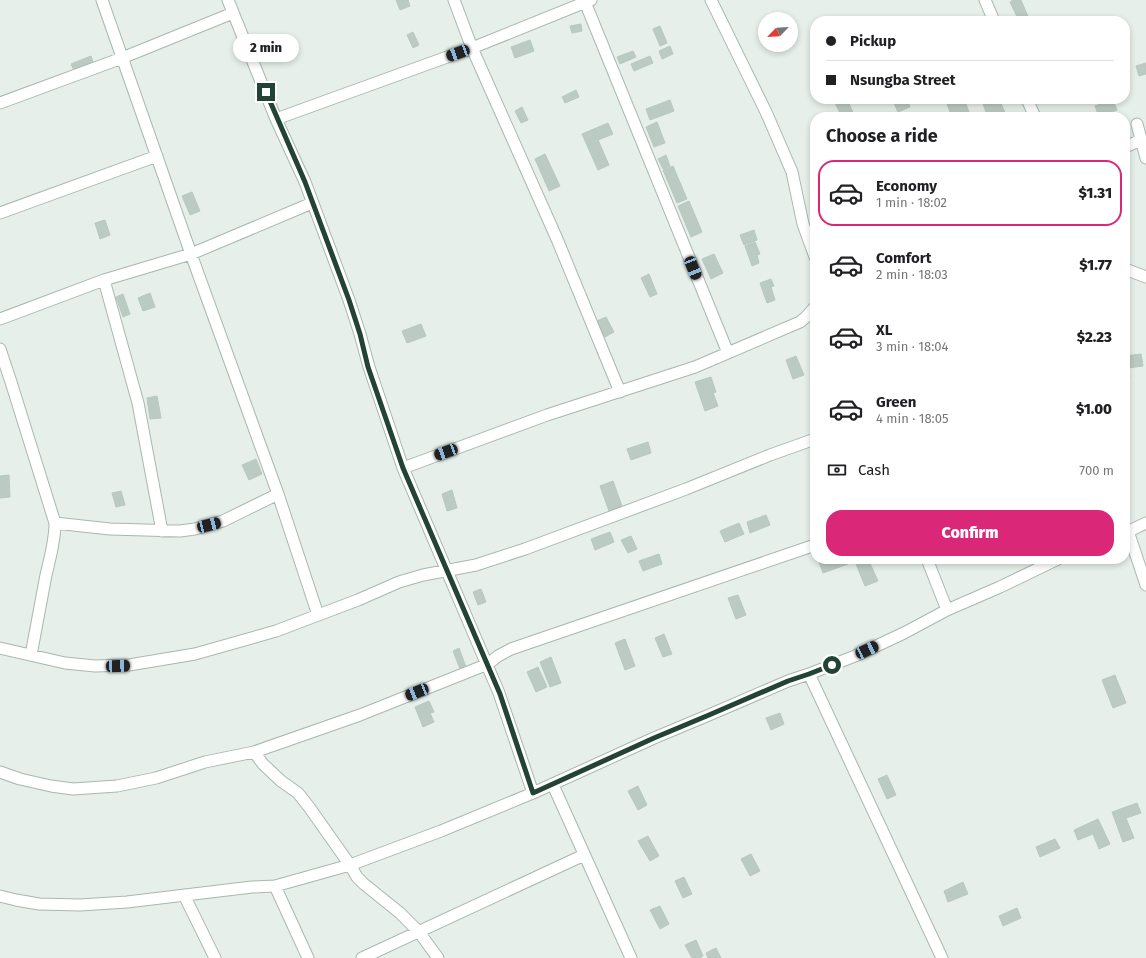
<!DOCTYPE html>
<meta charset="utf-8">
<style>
:root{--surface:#fff;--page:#f2f2f2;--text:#202124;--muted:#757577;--line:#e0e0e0;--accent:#db2777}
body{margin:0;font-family:"Fira Sans",sans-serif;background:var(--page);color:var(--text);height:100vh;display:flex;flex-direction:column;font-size:15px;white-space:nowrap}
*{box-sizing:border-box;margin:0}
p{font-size:13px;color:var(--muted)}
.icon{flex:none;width:22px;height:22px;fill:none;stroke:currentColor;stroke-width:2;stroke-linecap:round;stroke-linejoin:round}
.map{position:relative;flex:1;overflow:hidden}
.details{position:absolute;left:810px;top:112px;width:320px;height:452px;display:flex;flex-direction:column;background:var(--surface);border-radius:16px;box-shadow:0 2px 6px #0003}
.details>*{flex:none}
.top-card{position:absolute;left:810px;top:16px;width:320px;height:88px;border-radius:16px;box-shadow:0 2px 6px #0003;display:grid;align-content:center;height:88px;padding:0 16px;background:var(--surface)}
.needle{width:26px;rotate:245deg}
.tools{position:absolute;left:758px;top:12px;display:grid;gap:8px}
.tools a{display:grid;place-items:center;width:40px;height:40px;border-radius:50%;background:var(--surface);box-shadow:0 2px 6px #0003;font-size:20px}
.end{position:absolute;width:18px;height:18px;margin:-9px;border:5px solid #234335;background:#fff;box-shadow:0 0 0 2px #fff}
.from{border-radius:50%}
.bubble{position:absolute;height:28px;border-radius:14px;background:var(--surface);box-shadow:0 2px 6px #0003;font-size:13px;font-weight:800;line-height:28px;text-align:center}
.car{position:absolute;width:12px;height:24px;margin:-12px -6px;border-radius:5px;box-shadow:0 0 3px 1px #0007;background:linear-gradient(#222 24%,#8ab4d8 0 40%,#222 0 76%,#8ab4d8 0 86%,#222 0)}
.top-card b{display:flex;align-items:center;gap:14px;height:38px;font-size:15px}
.top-card b+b{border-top:1px solid var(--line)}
.top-card i{width:10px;height:10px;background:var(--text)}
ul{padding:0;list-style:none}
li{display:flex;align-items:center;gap:12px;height:66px;margin:0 8px 6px;padding:0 8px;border:2px solid transparent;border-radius:16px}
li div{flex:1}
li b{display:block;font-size:15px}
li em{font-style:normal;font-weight:800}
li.active{border-color:var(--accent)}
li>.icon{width:36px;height:36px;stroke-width:1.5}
h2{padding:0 16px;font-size:18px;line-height:48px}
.pay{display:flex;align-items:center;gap:10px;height:44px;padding:0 16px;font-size:15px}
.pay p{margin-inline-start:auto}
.cta{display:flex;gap:8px;margin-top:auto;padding:8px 16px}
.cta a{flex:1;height:46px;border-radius:16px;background:var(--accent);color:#fff;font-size:16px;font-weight:800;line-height:46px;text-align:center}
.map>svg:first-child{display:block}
.building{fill:#bbcac2;stroke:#b7c9bf}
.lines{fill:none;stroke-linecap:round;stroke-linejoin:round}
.minor-casing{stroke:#a8b8af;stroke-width:13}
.minor{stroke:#fff;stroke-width:11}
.route{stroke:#234335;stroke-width:5}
</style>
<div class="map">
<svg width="1146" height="958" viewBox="0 0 1146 958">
<rect width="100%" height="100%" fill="#e6efe9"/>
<path class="building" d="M396,0h12l2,6 -10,4z
M1013,0h8l9,21h-11l-9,-19z
M581,24l1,7 -10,2 -2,-7z
M660,26l7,17 -7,3 -7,-17z
M413,32l6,13 -6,3 -6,-13z
M530,40l4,11 -19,7 -4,-11z
M670,46l3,8 -11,5 -3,-8z
M633,51l3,6 -16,7 -3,-7z
M91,56l3,9 -19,8 -4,-9z
M650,56l3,7 -19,8 -3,-7z
M1146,63v11l-7,2 -3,-10z
M576,90l3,7 -14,6 -3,-6z
M833,99h14l8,18h-13z
M892,99h15l3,8 -12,5z
M945,99h19l7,18h-19z
M981,99h18l8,18h-19z
M670,100l4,11 -24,9 -4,-11z
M1113,100l4,10 -18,7 -4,-11z
M522,107l6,13 -7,3 -6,-12z
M657,122l8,21 -11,4 -8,-20z
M608,123l5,11 -15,6 11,25 -11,5 -16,-36z
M545,154l15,32 -11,5 -14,-32z
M666,155l4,11 -7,3 -5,-10z
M673,166l14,33 -10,4 -14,-33z
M192,192l8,19 -10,4 -8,-19z
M689,201l13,31 -11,5 -13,-31z
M105,220l5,15 -10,4 -5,-16z
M754,230l3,10 -13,5 -4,-10z
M755,242l5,12 -3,1 2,8 -7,3 -7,-20z
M714,254l9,19 -12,6 -9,-20z
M649,274l8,20 -7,3 -9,-19z
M771,279l3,7 -3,1 4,13 -8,3 -7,-20z
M150,293l5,14 -12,4 -5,-13z
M123,294l7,20 -7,3 -7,-20z
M606,317l8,15 -9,5 -8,-16z
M421,324l5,12 -19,7 -5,-12z
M1141,354l2,12 -15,2 2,9h-5v-21z
M796,356l8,19 -11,4 -7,-19z
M711,377l5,15 -3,1 5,13 -13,5 -10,-29z
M157,396l4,22 -11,1 -3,-21z
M648,442l3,11 -20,7 -4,-11z
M256,459l6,15 -13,6 -7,-15z
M9,475l1,22 -10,1v-22z
M613,481l9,25 -13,5 -9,-25z
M452,490l5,18 -10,3 -5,-17z
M121,491l4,14 -9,2 -4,-14z
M766,515l4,10 -20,8 -3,-11z
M739,523l5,11 -19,8 -5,-11z
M610,532l4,10 -19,8 -4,-11z
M631,536l6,13 -9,4 -7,-13z
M659,554l3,10 -19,7 -4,-10z
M827,559h19l2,5 -25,9 -4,-11z
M854,559h14l10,22 -13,5z
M481,589l5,13 -8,3 -5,-13z
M738,595l8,20 -10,4 -8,-21z
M664,634l8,20 -9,3 -8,-19z
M625,639l10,27 -10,4 -10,-27z
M459,648l7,19 -6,2 -7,-18z
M551,657l10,26 -11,4 -10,-25z
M538,667l9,20 -11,5 -9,-20z
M1115,675l11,28 -13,5 -11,-28z
M429,701l5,11 -4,1 4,9 -11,5 -8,-20z
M780,713l4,11 -13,6 -5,-12z
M887,775l9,20 -9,4 -9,-20z
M638,786l9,19 -9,5 -10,-19z
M1137,803l4,10 -15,5 8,20 -11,4 -11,-30z
M1098,819l12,25 -11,5 -6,-15 -15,6 -4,-10z
M648,836l11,20 -9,5 -12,-20z
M1055,839l5,9 -20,9 -4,-10z
M751,854l9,17 -10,5 -9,-17z
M684,877l8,17 -9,4 -8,-17z
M963,882l5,12 -20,8 -4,-11z
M660,906l9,18 -9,5 -10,-19z
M1017,908l4,10 -18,8 -4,-10z
M696,940l7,16 -3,2h-8l-7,-13z
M716,948l5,10h-13l-2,-5z"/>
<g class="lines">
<g class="minor-casing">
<path id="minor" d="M102,0l89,254 87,240 40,121
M228,0l48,119 29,63 44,118 11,34 9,33 34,101 96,225 34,100
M454,0l18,48 85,191 63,153
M711,0l55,112 26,60 11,52 12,33
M985,0l9,21
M585,2l143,351
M1027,99l8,18
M0,103l122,-45 111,-45
M276,119l196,-71 119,-48
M1137,124l9,34
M1125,147l16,-7
M0,213l157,-57
M1125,269l21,8
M104,280l34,123 24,128
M0,319l104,-39 87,-26 121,-51
M0,349l11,33 44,141c0,18 -5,35 -9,52 -5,26 -10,53 -15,80
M403,468l144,-53 148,-48 105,-45 6,-5 9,-10
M55,523l55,6 70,2 15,-2 28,-8 55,-27
M1128,531l18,54
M1125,533l21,-10
M927,559l20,51
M0,648l65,15 30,3 34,-1 66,-11 81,-23 82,-31 41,-18 24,-7 53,-10 49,-16 161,-60 84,-34 45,-16
M809,674l133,284
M254,752l9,12 18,17 17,12 11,14 41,58 7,12 7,7 36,29 19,19 19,26
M0,772l20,7 31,7 22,3 44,-3 39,-8 49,-16 49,-10 106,-37 128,-51 10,-8 13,-7 304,-104
M553,785l78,173
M275,886l33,72
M184,895l31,63
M0,896l16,4 23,4 41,1 47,-3 125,-15 23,-1 75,-21 91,-34 92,-38 121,-55 55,-23 79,-34 21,-7 46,-18 49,-23 43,-23 53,-23 58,-28
M362,958l222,-103"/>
</g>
<use href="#minor" class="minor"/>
</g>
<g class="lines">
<path class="route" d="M266,92l39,90 44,118 11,34 8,33 35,101 97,226 33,99 121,-55 55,-23 79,-34 21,-7 23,-9"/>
</g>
</svg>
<div class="tools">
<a><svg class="needle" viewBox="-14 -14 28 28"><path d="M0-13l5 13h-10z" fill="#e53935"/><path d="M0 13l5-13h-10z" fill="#757577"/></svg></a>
</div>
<i class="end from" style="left:832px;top:665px"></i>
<i class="end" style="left:266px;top:92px"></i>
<div class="bubble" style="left:233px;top:34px;width:66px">2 min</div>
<i class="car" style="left:458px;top:53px;rotate:250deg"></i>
<i class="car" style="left:693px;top:268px;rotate:158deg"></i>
<i class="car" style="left:446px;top:452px;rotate:250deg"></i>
<i class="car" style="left:209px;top:525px;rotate:76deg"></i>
<i class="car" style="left:867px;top:650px;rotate:65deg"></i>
<i class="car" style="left:118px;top:666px;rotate:88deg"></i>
<i class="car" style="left:417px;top:692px;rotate:248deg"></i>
<div class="top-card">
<b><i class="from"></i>Pickup</b>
<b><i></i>Nsungba Street</b>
</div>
<section class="details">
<h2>Choose a ride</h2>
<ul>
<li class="active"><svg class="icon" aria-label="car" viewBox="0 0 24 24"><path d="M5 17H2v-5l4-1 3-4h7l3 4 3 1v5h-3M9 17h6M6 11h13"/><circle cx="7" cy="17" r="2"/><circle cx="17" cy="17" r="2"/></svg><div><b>Economy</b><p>1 min · 18:02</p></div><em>$1.31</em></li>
<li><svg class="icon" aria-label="car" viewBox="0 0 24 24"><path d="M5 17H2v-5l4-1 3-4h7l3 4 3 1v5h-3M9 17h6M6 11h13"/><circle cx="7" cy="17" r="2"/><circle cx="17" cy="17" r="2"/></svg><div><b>Comfort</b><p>2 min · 18:03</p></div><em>$1.77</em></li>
<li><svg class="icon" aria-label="car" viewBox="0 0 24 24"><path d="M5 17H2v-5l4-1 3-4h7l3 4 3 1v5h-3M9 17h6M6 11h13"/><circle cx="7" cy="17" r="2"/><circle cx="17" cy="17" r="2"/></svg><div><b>XL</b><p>3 min · 18:04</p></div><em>$2.23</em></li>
<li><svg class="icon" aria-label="car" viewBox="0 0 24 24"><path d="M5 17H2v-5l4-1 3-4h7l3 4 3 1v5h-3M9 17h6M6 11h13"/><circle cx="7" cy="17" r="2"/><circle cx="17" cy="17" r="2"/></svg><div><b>Green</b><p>4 min · 18:05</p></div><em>$1.00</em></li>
</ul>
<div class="pay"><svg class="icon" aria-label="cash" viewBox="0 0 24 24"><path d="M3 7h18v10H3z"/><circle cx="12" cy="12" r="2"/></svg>Cash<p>700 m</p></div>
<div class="cta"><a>Confirm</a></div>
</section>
</div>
